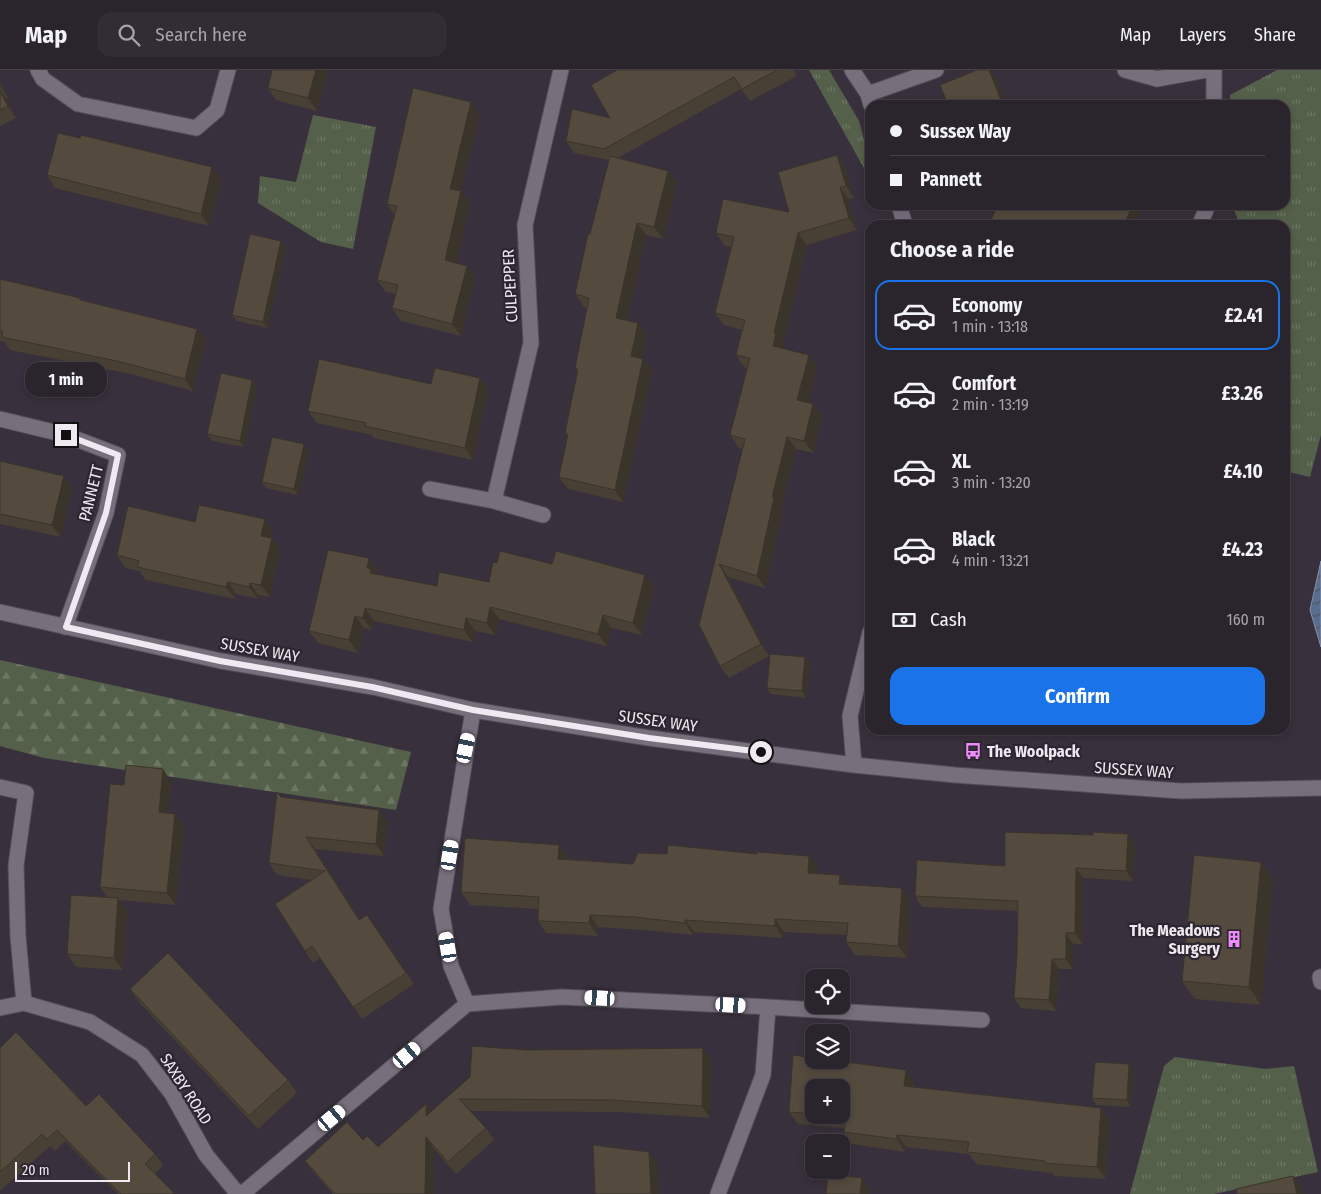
<!DOCTYPE html>
<meta charset="utf-8">
<style>
:root{--surface:#2a242d;--page:#322c35;--text:#f1f3f6;--muted:#a5a4aa;--line:#464149;--accent:#1a73e8}
body{margin:0;font-family:"Fira Sans Condensed",sans-serif;background:var(--page);color:var(--text);height:100vh;display:flex;flex-direction:column;font-size:19px;white-space:nowrap}
*{box-sizing:border-box;margin:0}
p{font-size:16px;color:var(--muted)}
.icon{flex:none;width:28px;height:28px;fill:none;stroke:currentColor;stroke-width:2;stroke-linecap:round;stroke-linejoin:round}
.map{position:relative;flex:1;overflow:hidden}
.side{position:absolute;left:865px;top:150px;width:425px;height:515px;display:flex;flex-direction:column;background:var(--surface);border-radius:15px;box-shadow:0 2px 8px #0003,0 0 0 1px var(--line)}
.side>*{flex:none}
.top-card{position:absolute;left:865px;top:30px;width:425px;height:110px;border-radius:15px;box-shadow:0 2px 8px #0003,0 0 0 1px var(--line);display:grid;align-content:center;height:110px;padding:0 25px;background:var(--surface)}
.buttons{position:absolute;left:805px;top:899px;display:grid;gap:10px}
.buttons a{display:grid;place-items:center;width:45px;height:45px;border-radius:10px;background:var(--surface);box-shadow:0 2px 8px #0003,0 0 0 1px var(--line);font-size:25px}
.scale{position:absolute;left:15px;bottom:12px;width:115px;box-sizing:border-box;padding-left:5px;border:2px solid #efe9f1;border-top:0;font-size:14px;line-height:18px;white-space:nowrap;color:#efe9f1;-webkit-text-stroke:4px #2d2631;paint-order:stroke}
.end{position:absolute;width:22px;height:22px;margin:-11px;border:6px solid #efe9f1;background:#111;box-shadow:0 0 0 2px #111}
.from{border-radius:50%}
.bubble{position:absolute;height:35px;border-radius:15px;background:var(--surface);box-shadow:0 2px 8px #0003,0 0 0 1px var(--line);font-size:16px;font-weight:700;line-height:35px;text-align:center}
.car{position:absolute;width:15px;height:30px;margin:-15px -8px;border-radius:6px;box-shadow:0 0 4px 1px #0007;background:linear-gradient(#fff 24%,#345 0 40%,#fff 0 76%,#345 0 86%,#fff 0)}
.top-card b{display:flex;align-items:center;gap:18px;height:48px;font-size:19px}
.top-card b+b{border-top:1px solid var(--line)}
.top-card i{width:12px;height:12px;background:var(--text)}
ul{padding:0;list-style:none}
li{display:flex;align-items:center;gap:15px;height:70px;margin:0 10px 8px;padding:0 15px;border:2px solid transparent;border-radius:15px}
li div{flex:1}
li b{display:block;font-size:19px}
li em{font-style:normal;font-weight:700}
li.selected{border-color:var(--accent)}
li>.icon{width:45px;height:45px;stroke-width:1.5}
h2{padding:0 25px;font-size:22px;line-height:60px}
.pay{display:flex;align-items:center;gap:12px;height:55px;padding:0 25px;font-size:19px}
.pay p{margin-inline-start:auto}
.primary-button{display:flex;gap:10px;margin-top:auto;padding:10px 25px}
.primary-button a{flex:1;height:58px;border-radius:15px;background:var(--accent);color:#fff;font-size:20px;font-weight:700;line-height:58px;text-align:center}
header{display:flex;align-items:center;gap:30px;box-sizing:border-box;height:70px;padding:0 25px;background:var(--surface);border-bottom:1px solid var(--line)}
header strong{font-size:24px}
nav{display:flex;gap:28px;margin-inline-start:auto;font-size:18px}
.search{width:350px;height:45px;background:var(--page);display:flex;align-items:center;gap:12px;box-sizing:border-box;padding:0 18px;border-radius:15px;color:var(--muted);font-size:19px}
.map>svg:first-child{display:block}
.grass{fill:url(#grass-tufts)}
.forest{fill:url(#forest-firs)}
.water{fill:url(#water-waves);stroke:#8692ac}
.lines{fill:none;stroke-linecap:round;stroke-linejoin:round}
.minor-casing{stroke:#554e59;stroke-width:17}
.minor{stroke:#786f7c;stroke-width:15}
.wall{fill:#484035;fill-rule:evenodd}
.shaded-wall{fill:#3b342b}
.building{fill:#544a3e;stroke:#3b342b}
.route{stroke:#efe9f1;stroke-width:6}
.labels{text-anchor:middle;dominant-baseline:central;stroke-width:4.5;stroke-linejoin:round;paint-order:stroke}
.street-label{font-size:16px;fill:#efe9f1;stroke:#2d2631}
.poi-label{font-size:16px;font-weight:bold;fill:#efe9f1;stroke:#2d2631;text-anchor:start}
</style>
<header>
<strong>Map</strong>
<div class="search"><svg class="icon" aria-label="search" viewBox="0 0 24 24"><circle cx="10" cy="10" r="6"/><path d="M15 15l6 6"/></svg>Search here</div>
<nav><a>Map</a><a>Layers</a><a>Share</a></nav>
</header>
<div class="map">
<svg width="1321" height="1124" viewBox="0 0 1321 1124">
<defs>
<pattern id="grass-tufts" width="24" height="20" patternUnits="userSpaceOnUse" patternTransform="scale(1.25)"><rect width="24" height="20" fill="#546049"/><path d="M3 7l-1-3M5 7V3M7 7l1-3M15 17l-1-3M17 17v-4M19 17l1-3" fill="none" stroke="#6d7764"/></pattern>
<pattern id="forest-firs" width="22" height="20" patternUnits="userSpaceOnUse" patternTransform="scale(1.25)"><rect width="22" height="20" fill="#546049"/><path d="M5 1l3.5 6h-7zM16 11l3.5 6h-7z" fill="#6d7764"/></pattern>
<pattern id="water-waves" width="16" height="10" patternUnits="userSpaceOnUse" patternTransform="scale(1.25)"><rect width="16" height="10" fill="#596d8e"/><path d="M0 5q4-4 8 0t8 0" fill="none" stroke="#505868"/></pattern>
</defs>
<rect width="100%" height="100%" fill="#38303c"/>
<path class="grass" d="M809,0h20l30,51 11,41v17z
M1277,0h44v365l-11,42 -25,-6v-246h-45l-8,-20h53v-100h-55v-10z
M313,45l63,12 -23,122 -32,-7 -63,-39 2,-27 36,6z
M1175,987l91,12 28,-3 24,106 -104,22h-84l34,-128z"/>
<path class="forest" d="M0,590l411,92 -15,58 -352,-52 -44,-12z"/>
<path class="water" d="M1321,491v86l-11,-37z"/>
<g class="lines">
<g class="minor-casing">
<path id="minor" d="M38,0l5,9 35,25 118,24 21,-18 11,-40
M852,0l16,24 3,11
M1125,0l32,9 50,-9
M1214,0v35
M868,24l68,-24
M899,135l6,20
M1200,154l8,-19
M0,349l66,16 52,20 -12,58 -41,114
M430,419l64,12 49,14
M494,431l37,-158 -6,-118 36,-155
M0,542l221,49 152,26 100,23 176,28 205,27 101,10 226,16 140,-3
M854,695l-4,-49 20,-84
M0,717l26,6 -10,72 2,71 6,67
M1320,907l1,5
M467,934l-16,-38 -10,-57 32,-199
M0,938l24,-5 66,19 52,33 30,39 34,61 32,39
M242,1124l225,-190 95,-7 206,10 214,13
M718,1124l45,-119 5,-68"/>
</g>
<use href="#minor" class="minor"/>
</g>
<path class="wall" d="M328,0l-11,41 -41,-11 -8,-12z
M617,0h177l3,6 -47,25 -9,-12 -123,69 50,13 9,12 -14,56 -17,-4 -19,85 11,3 9,12 -5,23 1,1 9,12 -29,131 -55,-13 -9,-12 9,-40 -3,-4 13,-60 -3,-5 12,-60 -3,-1 -9,-13 34,-134 -35,-7 -8,-12 44,-23z
M0,11l8,16 -2,1 10,20 -16,8z
M479,45l-18,76 9,12 -14,60 11,3 8,12 -14,58 -60,-15 -9,-13 4,-14 -10,-2 -9,-12 17,-66 -7,-10z
M837,85l8,12 9,31 -6,1 9,31 -50,15 -24,99 1,2 -1,3 34,18 -9,35 5,2 9,12 -9,37 -17,-4 -15,58 2,3 -18,78 -37,-11 41,79 -40,22 -9,-12 -21,-41 44,-176 -4,-1 -9,-13 17,-67 -3,-1 -8,-12 6,-25 -18,-5 -9,-12 17,-66 -7,-1 -9,-13 73,-21z
M212,97l9,13 -12,46 -154,-38 -8,-13z
M286,177l-18,81 -31,-7 -5,-6z
M0,209l80,19 2,2 115,29 9,12 -13,50 -67,-18 -116,-23 -5,-8 -5,-1z
M480,308l8,12 -15,70 -99,-22 -2,-3 -55,-12 -9,-12 123,-27z
M252,310l5,7 -13,60 -32,-6 -5,-7z
M309,381l-11,44 -32,-7 -4,-6z
M0,391l72,27 -11,49 -61,-13z
M195,452l78,10 -1,6 8,12 -10,47 -12,-2v4l-22,-5 -1,5 -89,-19 -6,-9 -15,-3 -8,-13z
M369,488l8,12 -1,4 61,12 52,-4 8,-19 55,1 93,11 9,12 -12,48 -31,-7 -4,18 -108,-27 -4,16 -20,-4 -2,11 -99,-21 -2,9 -8,-2 -6,25 -40,-10 -9,-12z
M805,587l5,6 -4,35 -35,-4 -4,-6z
M171,712l-3,31 7,1 9,12 -8,79 -56,-5 7,11 -4,59 -47,-3 -9,-13 40,-57 -7,-10z
M282,728l106,24 -4,34 -69,-7 45,71 7,-5 47,69 -52,35 -42,-61 -7,5 -8,-12 7,-71 -35,-5 -8,-12z
M1135,774l-2,37 -50,-3v66h-10v25h-14l-3,42 -35,-3 -7,-10 3,-43 1,-44 -96,-4 -7,-11 90,-30z
M667,784h90l52,2 9,12 -1,6 30,11 63,16 -3,57 -52,-3 -9,-13 1,-7 -63,-3 -1,6 -89,-6 -1,3 -49,-5 -46,-3v9l-52,-3 -8,-12v-12l-68,-4 -9,-13 107,-35v2l65,5z
M1261,792l12,18 -12,125 -66,-6 -13,-18z
M130,919l158,91 9,13 -39,36 -119,-127z
M0,978l155,106 8,11 -8,9 19,20h-56l-53,-53 -10,10 -5,-5 -50,45z
M793,985l21,3v2h17l75,10 8,13v4l187,21 9,13 -4,58 -52,-3 -2,-3 -76,-9 -7,-10 -63,-7 -1,5 -53,-8 -8,-12v-4l-46,-4 -9,-12zM814,1018h27v27h-27z
M711,990l-1,58 -90,-6 -150,-1 16,17 8,12 -38,34 -22,-25v45h-101l-19,-21 -9,-12 58,-21 15,7 48,-43 5,8 39,-35z
M1129,994l4,7 -2,36 -35,-2 -4,-7z"/>
<path class="shaded-wall" d="M316,0h12l-11,41 -9,-13z
M989,0h2l5,8 11,27h-4z
M0,11l8,16 -8,-12z
M0,19l6,9 10,20 -8,-12z
M471,32l8,13 -18,76 9,12 -16,70 -9,-13 5,-71z
M837,85l8,12 9,31 -8,-12z
M212,97l9,13 -12,46 -8,-12z
M668,101l9,12 -14,56 -9,-12z
M840,117l8,12 9,31 -8,-12z
M1131,135h13l-6,14 1,1 -2,5h-13z
M637,153l9,12 -21,95 -9,-12z
M798,163l9,12 -24,99 1,2 -3,12 -8,-12 1,-13z
M281,171l5,6 -18,81 -5,-6z
M467,196l8,12 -14,58 -9,-12z
M638,253l9,12 -7,33 -9,-12z
M197,259l9,12 -13,50 -8,-12z
M809,285l8,12 -11,45 -9,-12z
M643,289l9,12 -29,131 -8,-12z
M480,308l8,12 -15,70 -8,-12z
M252,310l5,7 -13,60 -4,-6z
M813,334l9,12 -9,37 -9,-12z
M787,367l9,12 -15,58 2,3 -18,78 -8,-12 15,-79z
M304,374l5,7 -11,44 -4,-6z
M64,406l8,12 -11,49 -9,-12z
M265,449l8,13 -1,6 8,12 -10,47 -9,-12v-49z
M369,488l8,12 -1,6 3,9 -12,-17z
M719,494l9,13 41,79 -8,-12z
M645,505l9,12 -12,48 -9,-12z
M228,512l8,12 -1,5 -9,-12z
M250,513l8,12v4l-9,-12z
M490,537l9,12 -4,16 -8,-12z
M365,538l9,13 -2,9 -9,-12z
M603,545l8,13 -4,18 -9,-12z
M355,546l9,12 -6,25 -9,-13z
M466,548l9,13 -2,11 -9,-12z
M805,587l5,6 -4,35 -4,-7z
M163,699l8,13 -4,43 -8,-13z
M379,740l9,12 -4,34 -8,-12z
M175,744l9,12 -8,79 -9,-12z
M1128,764l7,10 -2,37 -7,-10z
M306,767l9,12 52,83 -8,-12z
M559,775l9,12 -1,14 -9,-12z
M809,786l9,12 -1,18 -9,-13z
M1261,792l12,18 -12,125 -12,-18z
M1076,798l7,10v66l-8,-11z
M840,805l8,12 -9,-3z
M902,818l8,13 -3,57 -9,-12z
M118,828l9,13 -4,59 -9,-12z
M590,845l8,12v9l-9,-13z
M775,849l9,13 -1,6 -8,-12z
M685,850l9,12 -1,3 -8,-12z
M1066,863l7,11v25l-7,-10z
M1052,889l7,10 -3,42 -7,-11z
M703,978l8,12 -1,58 -8,-12z
M1129,994l4,7 -2,36 -4,-7z
M906,1000l8,13 -2,16 -8,-13z
M426,1034l8,12h-8z
M1101,1038l9,13 -4,58 -9,-12z
M897,1065l9,12 -1,5 -8,-13z
M426,1067l8,12v45h-9z
M649,1082l9,12 1,30h-8z
M1293,1106l9,12 1,6h-6z
M862,1108l8,12v4h-10z"/>
<path class="building" d="M272,0h44l-8,28 -40,-10z
M617,0h160l-35,19 -8,-12 -130,72 -38,-8 6,-32 38,9 -19,-33z
M977,0h12l14,35h-55l-8,-20z
M413,18l58,14 -21,87 11,2 -16,69 22,6 -15,58 -60,-16 6,-23 -21,-5 20,-74 -10,-2z
M0,21l8,15 -8,4z
M1130,30l12,5h-14z
M58,63l22,5 1,-3 131,32 -11,47 -154,-39z
M837,85l9,31 -6,1 9,31 -51,15 -24,100 2,1 -3,12 36,9 -12,45 16,4 -9,37 -17,-4 -15,60 2,1 -17,78 -38,-12 42,80 -41,22 -21,-41 46,-186 -15,-4 20,-77 -14,-3 9,-35 -30,-7 19,-76 -18,-4 7,-34 66,13 -11,-40z
M610,86l58,15 -14,56 -17,-4 -21,95 22,5 -7,33 12,3 -28,131 -56,-13 9,-43 -3,-1 13,-64 -3,-1 14,-70 -14,-4 13,-60h2z
M996,135h135l-1,3 1,1 -7,16h-135l7,-17z
M250,164l31,7 -18,81 -31,-7z
M0,209l80,19v2l117,29 -12,50 -68,-18 -115,-24 1,-6h-3z
M319,289l112,25 4,-16 45,10 -15,70 -100,-22 1,-3 -58,-12z
M221,303l31,7 -12,61 -33,-7z
M272,367l32,7 -10,45 -32,-7z
M0,391l64,15 -12,49 -52,-11z
M199,435l66,14 -4,17 11,2 -11,47 -11,-2 -1,4 -21,-5 -2,5 -89,-20 2,-6 -22,-6 11,-49 67,16z
M328,480l41,8 -2,10 4,1 -1,4 67,13 2,-14 50,10 4,-20 4,1 3,-12 52,13 4,-13 89,24 -12,48 -30,-8 -5,19 -108,-27 -3,16 -21,-5 -2,12 -99,-22 -2,10 -8,-2 -6,24 -40,-9z
M770,584l35,3 -3,34 -35,-3z
M126,695l37,4 -4,43 16,2 -8,79 -67,-6 10,-103 14,1z
M277,722l4,5 98,13 -3,34 -70,-7 53,83 8,-5 39,58 -53,34 -41,-61 -7,5 -30,-47 50,-33 -56,-8z
M1005,762l88,3v-3l35,2 -2,37 -50,-3 -1,65h-9v26h-14l-3,41 -35,-2 3,-43 1,-54 -103,-5 2,-36 88,6z
M465,768l94,7 -1,14 75,5 5,-11 29,1 1,-9 89,9v-2l52,4 -1,17 32,2 -1,9 63,4 -4,58 -52,-4 2,-19 -73,-4v7l-90,-6v3l-50,-6 -45,-2 -1,8 -51,-2 1,-24 -78,-5z
M1194,785l67,7 -12,125 -67,-6z
M71,825l47,3 -4,60 -47,-4z
M168,883l120,127 -39,36 -119,-127z
M16,962l70,74 13,-12 56,60 -10,10 29,29 -2,1h-51l-64,-64 -10,9 -5,-5 -42,38v-124z
M472,976l55,4 176,-2 -1,58 -91,-6 -152,-1 27,29 -38,34 -22,-25 -1,57h-90l-30,-33 42,-39 16,18 4,-4 11,11 48,-43v12l44,-39z
M793,985l21,3v2h17l75,10 -2,16 197,22 -4,59 -52,-4v-2l-78,-9 2,-10 -72,-7v4l-53,-7 2,-16 -18,-1h13v-27h-27v26l-25,-2z
M1095,992l34,2 -2,36 -35,-2z
M593,1075l56,7 2,42h-56z
M828,1104l34,4 -2,16h-34z
M1293,1106l4,18h-60l-1,-5z"/>
<g class="lines">
<path class="route" d="M66,365l52,20 -12,58 -40,114 154,34 152,26 101,23 176,28 112,14"/>
</g>
<defs>
<g id="bus-bare" transform="scale(1.35)"><path d="M-5-6H5V4H4V6H2V4H-2V6H-4V4H-5ZM-3.5-4V0h7V-4ZM-3.5 1.2v1.5H-2V1.2ZM2 1.2v1.5H3.5V1.2Z" fill="#ed8cfa" stroke="#2d2631" stroke-width="2.5" paint-order="stroke"/></g>
<g id="building-bare" transform="scale(1.35)"><path d="M-4-6H4V6H1V3H-1V6H-4ZM-2.5-4.3h1.7v1.8h-1.7ZM.8-4.3h1.7v1.8H.8ZM-2.5-1h1.7V.8h-1.7ZM.8-1h1.7V.8H.8Z" fill="#ed8cfa" stroke="#2d2631" stroke-width="2.5" paint-order="stroke"/></g>
</defs>
<g fill-rule="evenodd">
<use href="#bus-bare" x="973" y="681"/>
<use href="#building-bare" x="1234" y="869"/>
</g>
<g class="labels">
<g class="street-label">
<text transform="translate(510 216) rotate(-93)">CULPEPPER</text>
<text transform="translate(91 423) rotate(-76)">PANNETT</text>
<text transform="translate(260 580) rotate(10)">SUSSEX WAY</text>
<text transform="translate(658 651) rotate(8)">SUSSEX WAY</text>
<text transform="translate(1134 700) rotate(4)">SUSSEX WAY</text>
<text transform="translate(186 1019) rotate(57)">SAXBY ROAD</text>
</g>
<g class="poi-label">
<text x="987" y="681">The Woolpack</text>
<text x="1220" y="860" text-anchor="end">The Meadows<tspan x="1220" dy="18">Surgery</tspan></text>
</g>
</g>
</svg>
<div class="buttons">
<a><svg class="icon" aria-label="locate" viewBox="0 0 24 24"><circle cx="12" cy="12" r="6"/><path d="M12 2v4M12 18v4M2 12h4M18 12h4"/></svg></a>
<a><svg class="icon" aria-label="layers" viewBox="0 0 24 24"><path d="M12 4l9 5-9 5-9-5zM3 14l9 5 9-5"/></svg></a>
<a>+</a>
<a>−</a>
</div>
<div class="scale">20 m</div>
<i class="end from" style="left:761px;top:682px"></i>
<i class="end" style="left:66px;top:365px"></i>
<div class="bubble" style="left:25px;top:292px;width:82px">1 min</div>
<i class="car" style="left:466px;top:678px;rotate:12deg"></i>
<i class="car" style="left:450px;top:785px;rotate:9deg"></i>
<i class="car" style="left:448px;top:877px;rotate:350deg"></i>
<i class="car" style="left:600px;top:928px;rotate:273deg"></i>
<i class="car" style="left:731px;top:935px;rotate:93deg"></i>
<i class="car" style="left:407px;top:985px;rotate:50deg"></i>
<i class="car" style="left:332px;top:1048px;rotate:50deg"></i>
<div class="top-card">
<b><i class="from"></i>Sussex Way</b>
<b><i></i>Pannett</b>
</div>
<section class="side">
<h2>Choose a ride</h2>
<ul>
<li class="selected"><svg class="icon" aria-label="car" viewBox="0 0 24 24"><path d="M5 17H2v-5l4-1 3-4h7l3 4 3 1v5h-3M9 17h6M6 11h13"/><circle cx="7" cy="17" r="2"/><circle cx="17" cy="17" r="2"/></svg><div><b>Economy</b><p>1 min · 13:18</p></div><em>£2.41</em></li>
<li><svg class="icon" aria-label="car" viewBox="0 0 24 24"><path d="M5 17H2v-5l4-1 3-4h7l3 4 3 1v5h-3M9 17h6M6 11h13"/><circle cx="7" cy="17" r="2"/><circle cx="17" cy="17" r="2"/></svg><div><b>Comfort</b><p>2 min · 13:19</p></div><em>£3.26</em></li>
<li><svg class="icon" aria-label="car" viewBox="0 0 24 24"><path d="M5 17H2v-5l4-1 3-4h7l3 4 3 1v5h-3M9 17h6M6 11h13"/><circle cx="7" cy="17" r="2"/><circle cx="17" cy="17" r="2"/></svg><div><b>XL</b><p>3 min · 13:20</p></div><em>£4.10</em></li>
<li><svg class="icon" aria-label="car" viewBox="0 0 24 24"><path d="M5 17H2v-5l4-1 3-4h7l3 4 3 1v5h-3M9 17h6M6 11h13"/><circle cx="7" cy="17" r="2"/><circle cx="17" cy="17" r="2"/></svg><div><b>Black</b><p>4 min · 13:21</p></div><em>£4.23</em></li>
</ul>
<div class="pay"><svg class="icon" aria-label="cash" viewBox="0 0 24 24"><path d="M3 7h18v10H3z"/><circle cx="12" cy="12" r="2"/></svg>Cash<p>160 m</p></div>
<div class="primary-button"><a>Confirm</a></div>
</section>
</div>
